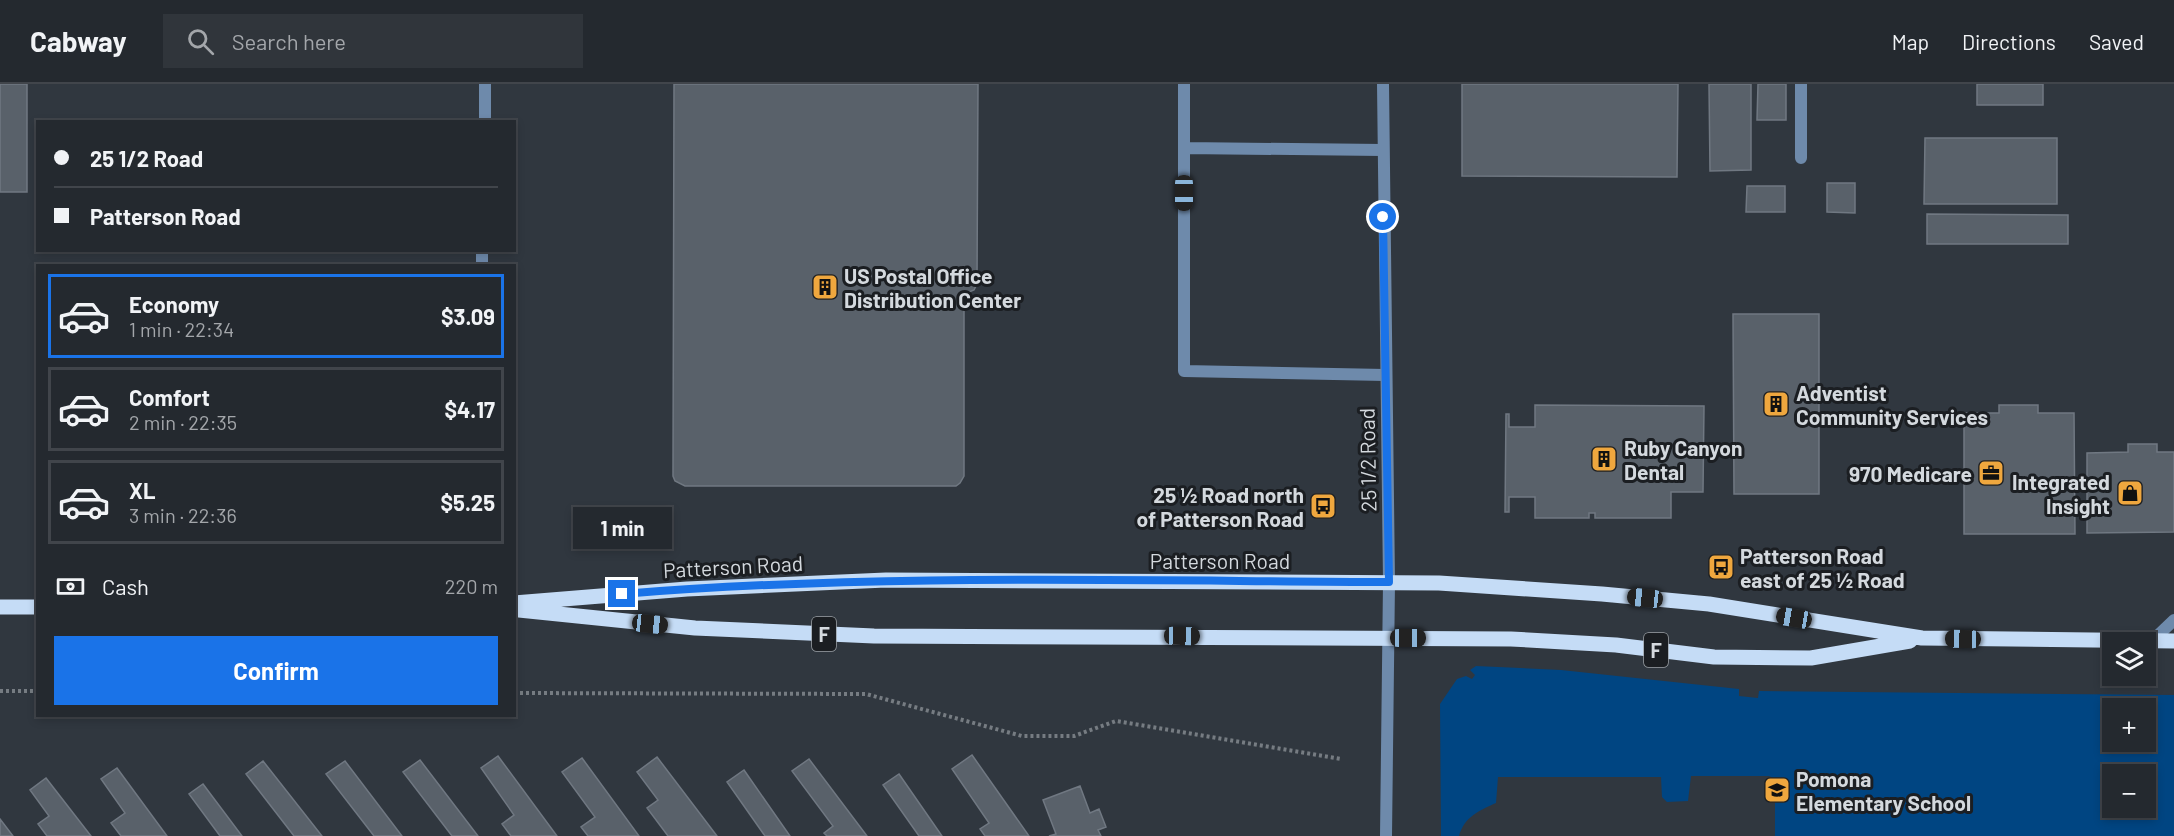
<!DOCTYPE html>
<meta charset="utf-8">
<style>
:root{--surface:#24292f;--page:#30353b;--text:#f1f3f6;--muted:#a3a6aa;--line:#41454b;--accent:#1a73e8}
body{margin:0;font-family:Barlow,sans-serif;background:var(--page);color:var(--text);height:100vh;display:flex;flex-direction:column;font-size:22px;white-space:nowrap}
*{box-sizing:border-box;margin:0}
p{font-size:20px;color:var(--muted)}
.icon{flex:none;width:33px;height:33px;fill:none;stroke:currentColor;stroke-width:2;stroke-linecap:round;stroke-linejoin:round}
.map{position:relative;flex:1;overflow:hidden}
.details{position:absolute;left:36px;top:180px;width:480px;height:453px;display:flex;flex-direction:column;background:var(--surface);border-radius:0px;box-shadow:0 3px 9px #0003,0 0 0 2px var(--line)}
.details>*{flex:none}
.guide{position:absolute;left:36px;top:36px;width:480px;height:132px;border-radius:0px;box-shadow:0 3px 9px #0003,0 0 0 2px var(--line);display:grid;align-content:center;height:132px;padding:0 18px;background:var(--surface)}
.tools{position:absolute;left:2102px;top:548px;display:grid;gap:12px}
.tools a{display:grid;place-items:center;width:54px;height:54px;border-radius:0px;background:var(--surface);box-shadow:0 3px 9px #0003,0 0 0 2px var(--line);font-size:30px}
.end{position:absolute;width:27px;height:27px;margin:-14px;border:8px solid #1a73e8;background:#fff;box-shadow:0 0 0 3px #fff}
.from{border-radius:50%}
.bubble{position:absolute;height:42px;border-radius:0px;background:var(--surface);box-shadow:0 3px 9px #0003,0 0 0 2px var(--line);font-size:20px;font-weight:700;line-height:42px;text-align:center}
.car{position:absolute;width:18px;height:36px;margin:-18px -9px;border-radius:8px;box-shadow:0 0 4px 2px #0007;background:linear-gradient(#222 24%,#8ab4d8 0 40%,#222 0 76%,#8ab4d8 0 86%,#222 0)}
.guide b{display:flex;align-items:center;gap:21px;height:57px;font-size:22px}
.guide b+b{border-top:2px solid var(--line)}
.guide i{width:15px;height:15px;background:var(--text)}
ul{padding:10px 0 0;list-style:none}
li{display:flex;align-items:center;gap:18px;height:84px;margin:0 12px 9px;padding:0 6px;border:3px solid var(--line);border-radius:0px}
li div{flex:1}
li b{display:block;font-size:22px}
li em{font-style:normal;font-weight:700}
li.on{border-color:var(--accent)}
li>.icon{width:54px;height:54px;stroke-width:1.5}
.pay{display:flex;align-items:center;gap:15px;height:66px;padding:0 18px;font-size:22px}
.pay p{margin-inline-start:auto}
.primary-button{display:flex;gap:12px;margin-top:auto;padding:12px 18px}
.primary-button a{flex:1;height:69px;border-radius:0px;background:var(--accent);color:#fff;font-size:24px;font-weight:700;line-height:69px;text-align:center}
header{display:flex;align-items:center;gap:36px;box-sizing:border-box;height:84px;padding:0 30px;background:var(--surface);border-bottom:2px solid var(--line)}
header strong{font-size:28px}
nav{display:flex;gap:33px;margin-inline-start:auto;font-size:21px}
.search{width:420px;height:54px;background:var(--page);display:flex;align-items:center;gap:15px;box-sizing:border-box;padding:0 21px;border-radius:0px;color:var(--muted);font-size:22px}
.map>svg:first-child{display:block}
.green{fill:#004582;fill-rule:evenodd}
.building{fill:#59616a;stroke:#707882;stroke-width:1.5}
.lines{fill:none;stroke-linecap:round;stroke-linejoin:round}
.path{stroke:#767c82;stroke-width:4;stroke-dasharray:3 3;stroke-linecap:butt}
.service{stroke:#6e8aab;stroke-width:12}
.minor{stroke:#6e8aab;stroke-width:12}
.tertiary{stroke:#6e8aab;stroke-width:12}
.primary{stroke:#c5dcf6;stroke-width:15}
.route{stroke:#1a73e8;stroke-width:8}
.labels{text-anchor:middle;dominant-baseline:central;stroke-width:6;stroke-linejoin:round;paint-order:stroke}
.shield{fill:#1b1e22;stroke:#9ca1a6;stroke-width:1.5}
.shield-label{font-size:20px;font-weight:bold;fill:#d4d9de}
.poi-label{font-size:21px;font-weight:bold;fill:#d4d9de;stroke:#1b1e22;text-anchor:start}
.street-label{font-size:21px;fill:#d4d9de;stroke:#1b1e22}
</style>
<header>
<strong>Cabway</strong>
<div class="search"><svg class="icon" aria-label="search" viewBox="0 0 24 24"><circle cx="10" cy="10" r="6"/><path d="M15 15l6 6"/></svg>Search here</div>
<nav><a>Map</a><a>Directions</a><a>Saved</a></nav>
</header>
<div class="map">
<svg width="2174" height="752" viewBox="0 0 2174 752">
<rect width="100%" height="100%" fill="#30373f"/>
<path class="green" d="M1476,582l85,4 178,19v7l19,2 1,-7 415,4v141h-399v-57l-6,-3h-78l-3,25 -21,1 -5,-5 -1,-20h-163l-2,26c-16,7 -32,14 -37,33h-18l-1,-132 17,-25 9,-3 6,3 3,-4 -5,-5zM2112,624h33v33h-33zM2112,690h33v33h-33z"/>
<path class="building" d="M0,0h27v108h-27z
M674,0h304l-1,200 -3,6 -10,4v182l-4,7 -4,3h-271l-10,-5 -2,-5z
M1462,0h216l-1,93 -215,-1z
M1709,0h42v86l-41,1z
M1758,0h28v36h-29z
M1977,0h66v21h-66z
M1925,54h132v66h-133z
M1827,99h28v30l-28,-1z
M1747,102h38v26h-39z
M1927,130l141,1v29h-141z
M1733,230h86v180h-85z
M1535,321l169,1 -1,86h-32v26h-76v-5h-6v5h-54v-21h-26v15h-4l1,-98h3v13h26z
M1999,321h39v8h36l1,121h-111v-121h35z
M2128,360h29v8h17v80l-87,1v-80l41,-1z
M972,671l57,81h-44l-5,-7 9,-6 -37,-54z
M498,672l59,80h-46l-9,-12 12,-9 -33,-47z
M657,673l60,79h-49l-21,-28 11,-8 -21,-28z
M582,674l57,78h-51l-7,-9 14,-10 -33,-45z
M809,675l58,77h-40l-3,-3 9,-7 -41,-55z
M420,676l58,76h-26l-49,-64z
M263,677l59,75h-28l-48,-62z
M345,677l57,75h-28l-48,-62z
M117,684l50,68h-46l-10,-13 14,-10 -24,-34z
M744,686l46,66h-25l-38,-54z
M899,690l43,62h-23l-36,-51z
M46,694l45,58h-44l-9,-12 11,-8 -19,-26z
M203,700l39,52h-22l-31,-42z
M1080,702l10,27 9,-4 7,18 -8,3 3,6h-52l7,-2 -13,-34z
M0,735l13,17h-13z"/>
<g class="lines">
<path class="path" d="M0,607h38
M514,609l352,1 156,42h52l42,-15 225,38"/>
<path class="service" d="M1184,0v64l199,2
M1801,0v74
M1184,64v223l201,4
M2152,557l22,-21"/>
<path class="minor" d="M485,38v-38
M482,166v16"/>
<path class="tertiary" d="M1383,0l6,498 -3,254"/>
<path class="primary" d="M514,519l173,-14 199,-9 553,3 163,11 107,10 213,34 252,3
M0,523h38
M519,526l176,18 179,8 637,3 105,6 98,12 97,1 99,-17"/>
</g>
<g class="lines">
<path class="route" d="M622,510c255,-21 511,-13 767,-12l-6,-365"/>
</g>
<defs>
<g id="building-square" transform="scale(1.35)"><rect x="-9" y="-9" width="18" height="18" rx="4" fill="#efa73e" stroke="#1b1e22"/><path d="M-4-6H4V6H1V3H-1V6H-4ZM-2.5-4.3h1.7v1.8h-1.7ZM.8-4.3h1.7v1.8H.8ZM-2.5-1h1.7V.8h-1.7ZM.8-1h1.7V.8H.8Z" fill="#111"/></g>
<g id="office-square" transform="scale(1.35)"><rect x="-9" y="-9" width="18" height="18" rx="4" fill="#efa73e" stroke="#1b1e22"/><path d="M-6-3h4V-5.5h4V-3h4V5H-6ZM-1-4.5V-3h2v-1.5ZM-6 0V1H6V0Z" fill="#111"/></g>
<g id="shop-square" transform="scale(1.35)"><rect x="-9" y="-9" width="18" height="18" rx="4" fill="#efa73e" stroke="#1b1e22"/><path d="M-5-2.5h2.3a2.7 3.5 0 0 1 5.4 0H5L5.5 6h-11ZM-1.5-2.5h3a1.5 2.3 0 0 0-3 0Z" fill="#111"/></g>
<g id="bus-square" transform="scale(1.35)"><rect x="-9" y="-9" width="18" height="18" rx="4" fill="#efa73e" stroke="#1b1e22"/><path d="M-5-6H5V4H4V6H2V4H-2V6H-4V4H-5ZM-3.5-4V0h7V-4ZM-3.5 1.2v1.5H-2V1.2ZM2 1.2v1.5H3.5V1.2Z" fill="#111"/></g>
<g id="school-square" transform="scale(1.35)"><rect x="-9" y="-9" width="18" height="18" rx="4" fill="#efa73e" stroke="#1b1e22"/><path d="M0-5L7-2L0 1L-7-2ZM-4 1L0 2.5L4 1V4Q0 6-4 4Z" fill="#111"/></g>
</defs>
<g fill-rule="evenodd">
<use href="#building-square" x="825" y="203"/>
<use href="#building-square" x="1776" y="320"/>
<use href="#building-square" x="1604" y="375"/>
<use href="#office-square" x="1991" y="389"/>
<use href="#shop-square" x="2130" y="409"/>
<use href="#bus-square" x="1323" y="422"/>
<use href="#bus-square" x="1721" y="483"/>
<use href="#school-square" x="1777" y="706"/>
</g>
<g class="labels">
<g class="shield">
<rect x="812" y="533" width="24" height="34" rx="4.5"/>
<rect x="1644" y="549" width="24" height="34" rx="4.5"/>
</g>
<g class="shield-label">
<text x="824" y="550">F</text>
<text x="1656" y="566">F</text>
</g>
<g class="poi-label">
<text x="844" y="191">US Postal Office<tspan x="844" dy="24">Distribution Center</tspan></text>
<text x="1796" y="308">Adventist<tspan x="1796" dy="24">Community Services</tspan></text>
<text x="1624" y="363">Ruby Canyon<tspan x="1624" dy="24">Dental</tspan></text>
<text x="1972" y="389" text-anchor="end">970 Medicare</text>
<text x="2110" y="397" text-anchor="end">Integrated<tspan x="2110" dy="24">Insight</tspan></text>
<text x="1304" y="410" text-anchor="end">25 ½ Road north<tspan x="1304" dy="24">of Patterson Road</tspan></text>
<text x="1740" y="471">Patterson Road<tspan x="1740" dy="24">east of 25 ½ Road</tspan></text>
<text x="1796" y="694">Pomona<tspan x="1796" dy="24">Elementary School</tspan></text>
</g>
<g class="street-label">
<text transform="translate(1367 376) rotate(-91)">25 1/2 Road</text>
<text x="1220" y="476">Patterson Road</text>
<text transform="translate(733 482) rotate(-3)">Patterson Road</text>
</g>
</g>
</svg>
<div class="tools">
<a><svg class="icon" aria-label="layers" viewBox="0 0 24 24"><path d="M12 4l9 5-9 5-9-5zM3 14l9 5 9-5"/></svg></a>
<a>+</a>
<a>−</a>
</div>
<i class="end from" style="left:1383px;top:133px"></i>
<i class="end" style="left:622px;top:510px"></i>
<div class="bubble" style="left:573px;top:423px;width:99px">1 min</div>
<i class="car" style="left:1184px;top:109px;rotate:180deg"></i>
<i class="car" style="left:1645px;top:514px;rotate:276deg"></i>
<i class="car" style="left:1794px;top:534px;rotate:280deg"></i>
<i class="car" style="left:650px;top:540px;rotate:96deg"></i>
<i class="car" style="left:1182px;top:552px;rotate:91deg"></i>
<i class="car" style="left:1408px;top:554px;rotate:90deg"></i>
<i class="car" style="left:1963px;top:555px;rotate:271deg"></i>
<div class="guide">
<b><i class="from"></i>25 1/2 Road</b>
<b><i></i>Patterson Road</b>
</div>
<section class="details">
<ul>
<li class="on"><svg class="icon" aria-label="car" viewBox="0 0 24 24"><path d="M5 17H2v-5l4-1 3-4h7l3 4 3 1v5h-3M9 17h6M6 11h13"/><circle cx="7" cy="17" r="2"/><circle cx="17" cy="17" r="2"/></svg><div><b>Economy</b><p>1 min · 22:34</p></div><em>$3.09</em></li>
<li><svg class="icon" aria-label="car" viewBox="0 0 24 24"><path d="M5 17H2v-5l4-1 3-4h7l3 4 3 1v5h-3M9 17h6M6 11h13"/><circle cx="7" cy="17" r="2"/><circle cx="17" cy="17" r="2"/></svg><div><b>Comfort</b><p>2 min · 22:35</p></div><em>$4.17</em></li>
<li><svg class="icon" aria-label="car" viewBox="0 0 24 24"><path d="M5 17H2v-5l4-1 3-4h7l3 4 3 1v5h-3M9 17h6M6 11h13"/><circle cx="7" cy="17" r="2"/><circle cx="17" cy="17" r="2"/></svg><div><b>XL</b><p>3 min · 22:36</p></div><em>$5.25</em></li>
</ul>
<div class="pay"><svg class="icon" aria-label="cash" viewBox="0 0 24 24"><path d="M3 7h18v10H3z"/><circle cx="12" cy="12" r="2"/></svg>Cash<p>220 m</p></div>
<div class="primary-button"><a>Confirm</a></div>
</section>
</div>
